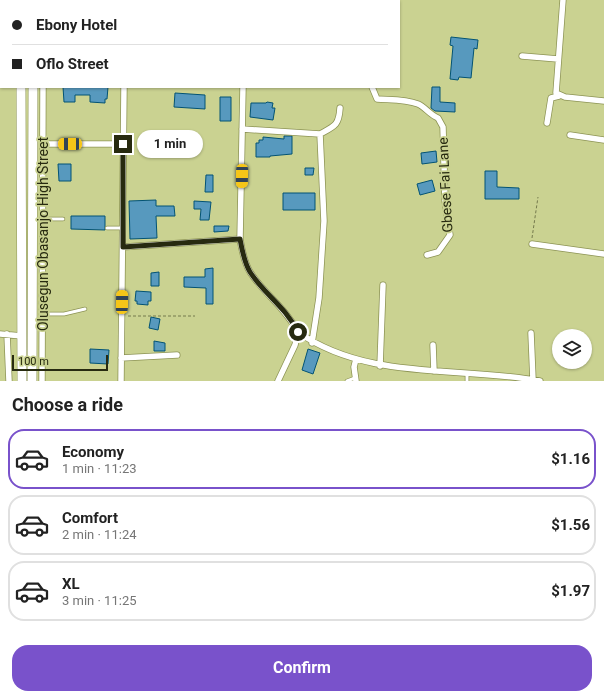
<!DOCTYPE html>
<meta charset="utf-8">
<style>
:root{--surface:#fff;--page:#f6f6f6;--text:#222;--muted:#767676;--line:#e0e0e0;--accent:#7952cb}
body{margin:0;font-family:Roboto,sans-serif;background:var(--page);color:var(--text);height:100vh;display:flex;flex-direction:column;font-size:15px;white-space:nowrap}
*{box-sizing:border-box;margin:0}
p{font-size:13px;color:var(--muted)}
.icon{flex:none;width:22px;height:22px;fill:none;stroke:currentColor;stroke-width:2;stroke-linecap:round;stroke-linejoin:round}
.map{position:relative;height:381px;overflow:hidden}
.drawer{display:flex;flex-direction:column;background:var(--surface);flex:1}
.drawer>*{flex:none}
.hud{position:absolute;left:0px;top:0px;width:400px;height:88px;box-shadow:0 1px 3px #0004;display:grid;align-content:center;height:88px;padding:0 12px;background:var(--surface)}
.buttons{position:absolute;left:552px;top:329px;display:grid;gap:8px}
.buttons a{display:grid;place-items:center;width:40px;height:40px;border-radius:50%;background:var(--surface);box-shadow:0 1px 3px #0004;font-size:20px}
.scale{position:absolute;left:12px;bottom:10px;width:96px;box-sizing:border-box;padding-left:4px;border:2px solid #272a10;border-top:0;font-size:11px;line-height:14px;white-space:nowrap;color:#272a10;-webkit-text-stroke:3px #cad291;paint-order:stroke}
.end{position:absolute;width:18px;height:18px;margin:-9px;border:5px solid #272a10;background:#fff;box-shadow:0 0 0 2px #fff}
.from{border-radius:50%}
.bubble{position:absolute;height:28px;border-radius:14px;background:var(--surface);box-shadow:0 1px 3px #0004;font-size:13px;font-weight:700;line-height:28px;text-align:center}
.car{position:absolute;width:12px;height:24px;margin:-12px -6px;border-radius:5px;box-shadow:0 0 3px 1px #0007;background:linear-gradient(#f5c518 24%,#345 0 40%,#f5c518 0 76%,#345 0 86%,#f5c518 0)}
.hud b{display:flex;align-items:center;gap:14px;height:38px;font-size:15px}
.hud b+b{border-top:1px solid var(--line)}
.hud i{width:10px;height:10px;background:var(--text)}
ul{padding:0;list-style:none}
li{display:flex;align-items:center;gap:12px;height:60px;margin:0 8px 6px;padding:0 4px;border:2px solid var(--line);border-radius:16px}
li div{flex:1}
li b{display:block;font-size:15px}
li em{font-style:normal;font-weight:700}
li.on{border-color:var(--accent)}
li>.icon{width:36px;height:36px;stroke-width:1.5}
h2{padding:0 12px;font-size:18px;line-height:48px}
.action{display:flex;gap:8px;margin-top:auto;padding:8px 12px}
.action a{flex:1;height:46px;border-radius:16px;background:var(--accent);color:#fff;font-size:16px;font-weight:700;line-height:46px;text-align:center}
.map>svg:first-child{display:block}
.building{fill:#5799be;stroke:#035374}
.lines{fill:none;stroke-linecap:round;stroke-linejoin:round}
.lane-casing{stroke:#8c9354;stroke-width:4.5}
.street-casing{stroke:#8c9354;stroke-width:7}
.primary-casing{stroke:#8c9354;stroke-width:10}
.path{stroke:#757a4d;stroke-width:1;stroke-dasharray:3 2;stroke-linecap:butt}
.lane{stroke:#fff;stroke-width:3}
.street{stroke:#fff;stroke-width:5.5}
.primary{stroke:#fff;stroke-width:9}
.route{stroke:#272a10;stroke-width:5}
.labels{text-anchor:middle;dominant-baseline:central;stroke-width:3.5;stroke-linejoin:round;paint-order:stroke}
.street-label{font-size:14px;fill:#272a10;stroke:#cad291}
</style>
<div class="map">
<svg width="604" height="381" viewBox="0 0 604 381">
<rect width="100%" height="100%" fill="#cad291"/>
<path class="building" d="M451,37l27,3 -1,9 -3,-1 -3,30 -12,-1 -1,3 -8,-1 3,-33 -3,-1z
M63,87h45l-1,12h-2v4l-15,-1v-7h-15v7h-11z
M432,87h8v15l15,1v9l-20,-1 -4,-3z
M175,93l30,2v14l-31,-2z
M220,97h11v24h-11z
M267,102l6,1 -1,5h3l-2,12 -23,-3 1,-14h15z
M284,136h8v18l-22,2v1h-14v-14h3v-3h4v-3l21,2z
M436,151l1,11 -15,2 -1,-11z
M58,164h13v17h-12z
M305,168h9l-1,7h-8z
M485,171h12v16l22,1v11h-34z
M206,175h7v17h-8z
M432,180l3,11 -15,4 -3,-11z
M283,193h32v17h-32z
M156,200v6h18l1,10h-19l1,22 -27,1 -1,-38z
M194,201l17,1 -2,18h-9l1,-11h-7z
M71,216h34v14l-34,-1z
M214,226h15l-1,5 -14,1z
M213,268v36h-7v-16l-22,-1v-10h21v-8z
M159,272v14h-8v-13z
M136,291l15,1v9h-3v4l-11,-1v-3h-2z
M151,317l9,2 -2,11 -9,-2z
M154,341l11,2v8h-11z
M90,349l19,1 -1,14 -18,-1z
M308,349l12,4 -7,21 -11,-4z"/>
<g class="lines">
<g class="lane-casing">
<path id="lane" d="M352,1l1,-1
M43,219h20
M107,228h16
M42,314h22l21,-5
M347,381l8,-3
M467,381v-8"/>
</g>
<g class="street-casing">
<path id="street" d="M43,0v1
M368,0l7,1
M385,0v1
M563,0l-7,93 9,4 39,4
M126,1v-1
M248,1v-1
M522,56l36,3
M243,87l-3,152c2,12 4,23 10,33 15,23 34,34 48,60l-3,13 -17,36
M372,87l5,12c13,1 28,0 41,5 7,3 12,11 20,14l5,9 2,74 5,34 -12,17 -11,3
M547,123l4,-25 8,-2
M242,129l78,5
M320,134c15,-8 19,-9 20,-26
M570,135l34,5
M43,144h80
M532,244l72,10
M123,247l117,-8
M298,332c69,49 162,34 242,49
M531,333l2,47
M0,334l22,2
M7,334l2,47
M312,343l7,-45 5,-77 -4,-87
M433,345l1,26
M121,358l56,-3
M356,359l-2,8 2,14
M380,366l3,-81
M42,381l1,-294
M121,381l3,-294"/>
</g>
<g class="primary-casing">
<path id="primary" d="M20,0l1,1
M32,0v1
M21,87l1,294
M32,381l1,-294"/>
</g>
<path class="path" d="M532,238l6,-41
M128,316h67"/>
<use href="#lane" class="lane"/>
<use href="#street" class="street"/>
<use href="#primary" class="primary"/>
</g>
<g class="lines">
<path class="route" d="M123,144v103l117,-8c2,11 4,23 10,33 15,23 34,33 48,60"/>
</g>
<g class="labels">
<g class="street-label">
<text transform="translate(445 185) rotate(-93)">Gbese Fai Lane</text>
<text transform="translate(43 234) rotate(-90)">Olusegun Obasanjo High Street</text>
</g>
</g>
</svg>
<div class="buttons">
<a><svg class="icon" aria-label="layers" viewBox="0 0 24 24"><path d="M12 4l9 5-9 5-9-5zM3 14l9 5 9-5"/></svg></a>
</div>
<div class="scale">100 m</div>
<i class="end from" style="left:298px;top:332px"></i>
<i class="end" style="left:123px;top:144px"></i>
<div class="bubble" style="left:137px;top:130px;width:66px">1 min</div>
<i class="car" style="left:70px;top:144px;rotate:270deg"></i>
<i class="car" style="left:242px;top:176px;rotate:181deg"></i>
<i class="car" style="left:122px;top:302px;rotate:1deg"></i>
<div class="hud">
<b><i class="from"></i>Ebony Hotel</b>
<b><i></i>Oflo Street</b>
</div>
</div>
<section class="drawer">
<h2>Choose a ride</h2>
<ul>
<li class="on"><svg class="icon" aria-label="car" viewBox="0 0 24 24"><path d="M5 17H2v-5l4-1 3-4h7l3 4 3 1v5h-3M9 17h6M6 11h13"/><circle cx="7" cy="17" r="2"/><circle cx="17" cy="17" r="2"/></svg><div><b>Economy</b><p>1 min · 11:23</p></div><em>$1.16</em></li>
<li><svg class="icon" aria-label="car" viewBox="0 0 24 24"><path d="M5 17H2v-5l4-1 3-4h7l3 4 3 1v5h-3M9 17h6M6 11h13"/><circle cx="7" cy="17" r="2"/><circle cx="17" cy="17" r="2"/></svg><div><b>Comfort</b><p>2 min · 11:24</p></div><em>$1.56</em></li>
<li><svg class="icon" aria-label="car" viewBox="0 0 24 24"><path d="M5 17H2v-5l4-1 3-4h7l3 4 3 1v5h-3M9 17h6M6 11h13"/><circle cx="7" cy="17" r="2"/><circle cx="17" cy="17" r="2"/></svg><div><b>XL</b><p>3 min · 11:25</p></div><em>$1.97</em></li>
</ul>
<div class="action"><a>Confirm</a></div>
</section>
